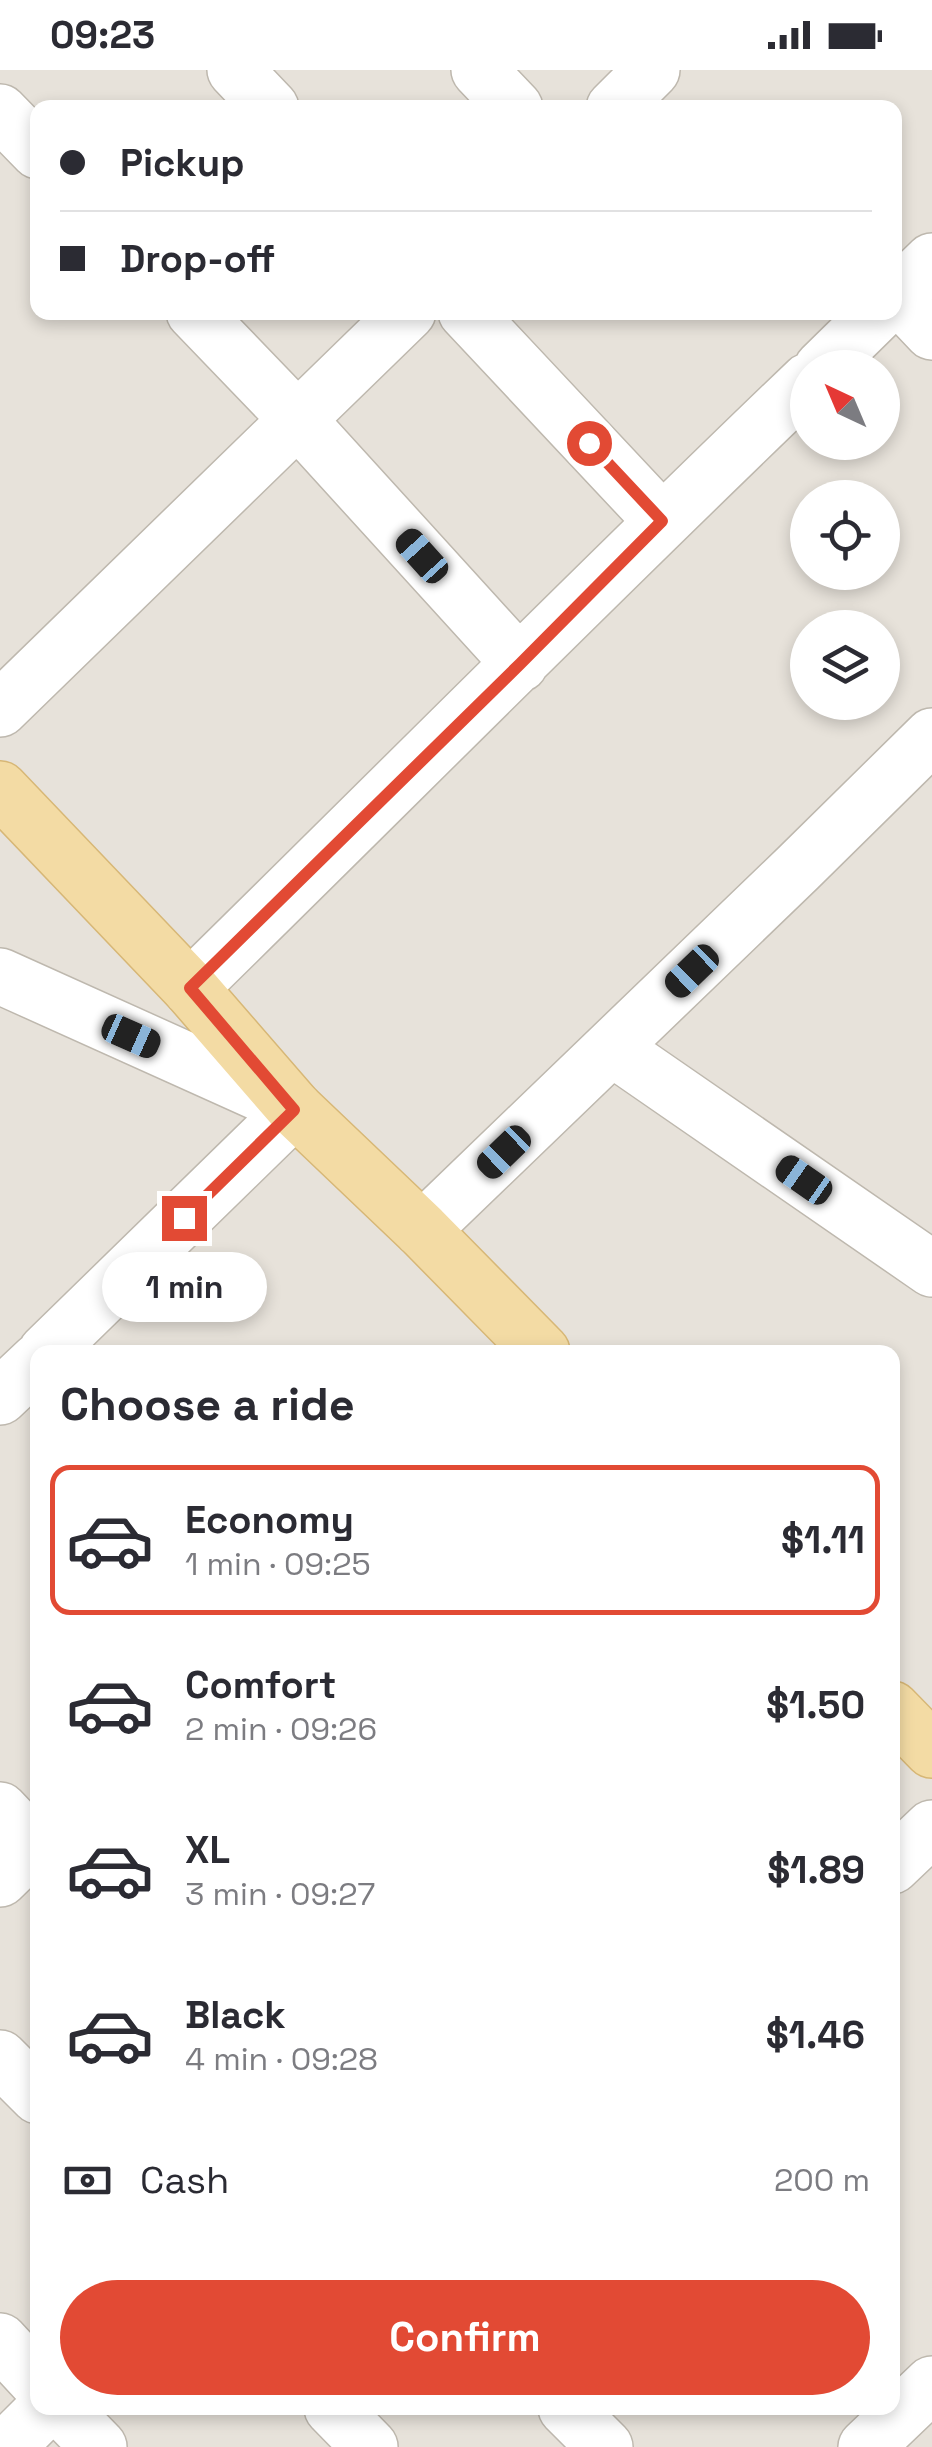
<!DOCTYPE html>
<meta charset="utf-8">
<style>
:root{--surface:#fff;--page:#f7f7f7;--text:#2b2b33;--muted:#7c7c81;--line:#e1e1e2;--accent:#e24a34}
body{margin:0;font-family:"Space Grotesk",sans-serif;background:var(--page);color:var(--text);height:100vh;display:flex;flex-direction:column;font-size:38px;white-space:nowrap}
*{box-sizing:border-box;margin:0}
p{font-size:32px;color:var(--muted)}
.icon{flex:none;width:55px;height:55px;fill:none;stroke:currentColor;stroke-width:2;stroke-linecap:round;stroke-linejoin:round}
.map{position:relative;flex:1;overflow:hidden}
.drawer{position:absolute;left:30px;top:1275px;width:870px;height:1070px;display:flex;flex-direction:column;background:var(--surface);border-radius:20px;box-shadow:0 5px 15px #0003}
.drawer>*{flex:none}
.banner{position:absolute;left:30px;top:30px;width:872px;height:220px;border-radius:20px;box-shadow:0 5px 15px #0003;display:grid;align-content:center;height:220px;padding:0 30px;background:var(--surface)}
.needle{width:65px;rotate:316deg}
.controls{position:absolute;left:790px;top:280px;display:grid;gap:20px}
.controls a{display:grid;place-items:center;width:110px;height:110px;border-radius:50%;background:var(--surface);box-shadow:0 5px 15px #0003;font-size:50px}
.end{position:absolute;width:45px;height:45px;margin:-22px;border:12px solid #e24a34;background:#fff;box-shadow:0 0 0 5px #fff}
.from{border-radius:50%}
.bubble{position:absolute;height:70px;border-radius:35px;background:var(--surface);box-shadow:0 5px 15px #0003;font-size:32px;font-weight:700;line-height:70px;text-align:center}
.car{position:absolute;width:30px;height:60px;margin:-30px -15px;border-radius:12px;box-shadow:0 0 8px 2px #0007;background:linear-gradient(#222 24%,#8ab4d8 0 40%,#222 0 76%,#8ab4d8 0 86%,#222 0)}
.banner b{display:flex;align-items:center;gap:35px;height:95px;font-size:38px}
.banner b+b{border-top:2px solid var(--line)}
.banner i{width:25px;height:25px;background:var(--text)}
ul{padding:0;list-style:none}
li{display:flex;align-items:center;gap:30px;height:150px;margin:0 20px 15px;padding:0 10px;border:5px solid transparent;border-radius:20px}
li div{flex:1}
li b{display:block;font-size:38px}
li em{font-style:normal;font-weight:700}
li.on{border-color:var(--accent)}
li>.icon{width:90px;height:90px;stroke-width:1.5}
h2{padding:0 30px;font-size:45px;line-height:120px}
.pay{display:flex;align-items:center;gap:25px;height:110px;padding:0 30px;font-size:38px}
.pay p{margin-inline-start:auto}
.button{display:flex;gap:20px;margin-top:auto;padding:20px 30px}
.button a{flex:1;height:115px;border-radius:60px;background:var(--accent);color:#fff;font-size:40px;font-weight:700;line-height:115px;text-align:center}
.status{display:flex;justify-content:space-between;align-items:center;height:70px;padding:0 50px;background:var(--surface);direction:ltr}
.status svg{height:28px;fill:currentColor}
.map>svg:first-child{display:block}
.residential{fill:#e7e2da;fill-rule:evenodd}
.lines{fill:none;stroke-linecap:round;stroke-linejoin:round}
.minor-casing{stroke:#beb8ae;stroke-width:58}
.major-casing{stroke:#d7b776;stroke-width:58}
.minor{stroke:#fff;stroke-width:55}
.major{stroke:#f3dba4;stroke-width:55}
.route{stroke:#e24a34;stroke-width:12}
</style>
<div class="status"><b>09:23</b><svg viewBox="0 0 49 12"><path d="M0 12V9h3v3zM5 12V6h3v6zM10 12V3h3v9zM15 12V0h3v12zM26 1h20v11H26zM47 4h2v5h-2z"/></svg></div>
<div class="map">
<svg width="932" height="2377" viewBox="0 0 932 2377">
<rect width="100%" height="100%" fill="#f4f1eb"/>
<path class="residential" d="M0,0h932v2377h-932zM38,38h857v204h-857zM808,298h74v74h-74zM808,428h74v74h-74zM808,558h74v74h-74zM38,1282h854v1056h-854z"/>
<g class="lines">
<g class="minor-casing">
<path id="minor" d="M235,0l36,38
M479,0l36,38
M614,38l38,-38
M0,42l38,39
M897,225l35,37
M895,227l37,-36
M194,242l104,108 222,244
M466,242l196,209
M822,298l57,-56
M0,639l408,-397
M0,906l295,133 -249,243
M190,918c206,-202 409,-407 618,-607
M612,978l320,221
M422,1160l376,-362 134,-132
M0,1327l38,-36
M0,1740l38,40
M892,1796l40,-38
M0,1809l38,-37
M0,1988l38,38
M0,2271l38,41
M61,2338l38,39
M332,2338l38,39
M566,2338l39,39
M7,2377l39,-39
M866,2377l66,-63"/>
</g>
<g class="major-casing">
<path id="major" d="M0,719l190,199 105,121 127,121 120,122
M892,1639l40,41"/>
</g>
<use href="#minor" class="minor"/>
<use href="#major" class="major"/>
</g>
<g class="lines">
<path class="route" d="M184,1148l110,-108 -104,-122 330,-324 142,-143 -73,-78"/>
</g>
</svg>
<div class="controls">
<a><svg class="needle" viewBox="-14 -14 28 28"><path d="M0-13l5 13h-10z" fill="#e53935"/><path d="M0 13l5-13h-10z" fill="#7c7c81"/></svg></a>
<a><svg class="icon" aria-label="locate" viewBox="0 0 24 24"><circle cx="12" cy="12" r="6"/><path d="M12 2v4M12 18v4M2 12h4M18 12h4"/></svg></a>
<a><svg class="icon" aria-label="layers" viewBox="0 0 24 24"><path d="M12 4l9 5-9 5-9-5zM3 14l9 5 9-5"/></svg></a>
</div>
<i class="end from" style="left:589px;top:373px"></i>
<i class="end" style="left:184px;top:1148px"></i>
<div class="bubble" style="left:102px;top:1182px;width:165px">1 min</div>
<i class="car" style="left:422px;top:486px;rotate:318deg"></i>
<i class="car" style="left:692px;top:901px;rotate:226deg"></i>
<i class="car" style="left:131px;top:966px;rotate:114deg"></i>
<i class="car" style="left:504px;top:1082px;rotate:226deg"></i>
<i class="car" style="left:804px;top:1110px;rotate:305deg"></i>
<div class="banner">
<b><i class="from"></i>Pickup</b>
<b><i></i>Drop-off</b>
</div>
<section class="drawer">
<h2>Choose a ride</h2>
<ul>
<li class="on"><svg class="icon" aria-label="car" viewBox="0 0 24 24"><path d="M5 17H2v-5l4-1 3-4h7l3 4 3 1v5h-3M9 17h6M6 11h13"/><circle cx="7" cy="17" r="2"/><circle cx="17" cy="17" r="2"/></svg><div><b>Economy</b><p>1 min · 09:25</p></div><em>$1.11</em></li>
<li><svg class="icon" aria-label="car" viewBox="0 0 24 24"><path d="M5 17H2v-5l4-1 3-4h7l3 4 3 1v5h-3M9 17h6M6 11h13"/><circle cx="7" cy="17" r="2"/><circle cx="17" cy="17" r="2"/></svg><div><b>Comfort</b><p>2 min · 09:26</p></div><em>$1.50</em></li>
<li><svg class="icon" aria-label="car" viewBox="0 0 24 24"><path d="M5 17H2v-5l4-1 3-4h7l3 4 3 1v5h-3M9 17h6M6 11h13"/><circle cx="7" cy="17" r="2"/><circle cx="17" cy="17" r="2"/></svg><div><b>XL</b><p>3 min · 09:27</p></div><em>$1.89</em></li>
<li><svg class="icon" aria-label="car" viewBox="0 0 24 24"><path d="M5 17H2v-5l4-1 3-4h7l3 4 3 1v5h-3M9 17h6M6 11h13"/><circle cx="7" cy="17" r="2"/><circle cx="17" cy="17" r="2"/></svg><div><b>Black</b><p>4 min · 09:28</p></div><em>$1.46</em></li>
</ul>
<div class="pay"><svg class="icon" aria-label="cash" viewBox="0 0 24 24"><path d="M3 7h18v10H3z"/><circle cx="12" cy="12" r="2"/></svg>Cash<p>200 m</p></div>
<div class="button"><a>Confirm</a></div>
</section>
</div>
